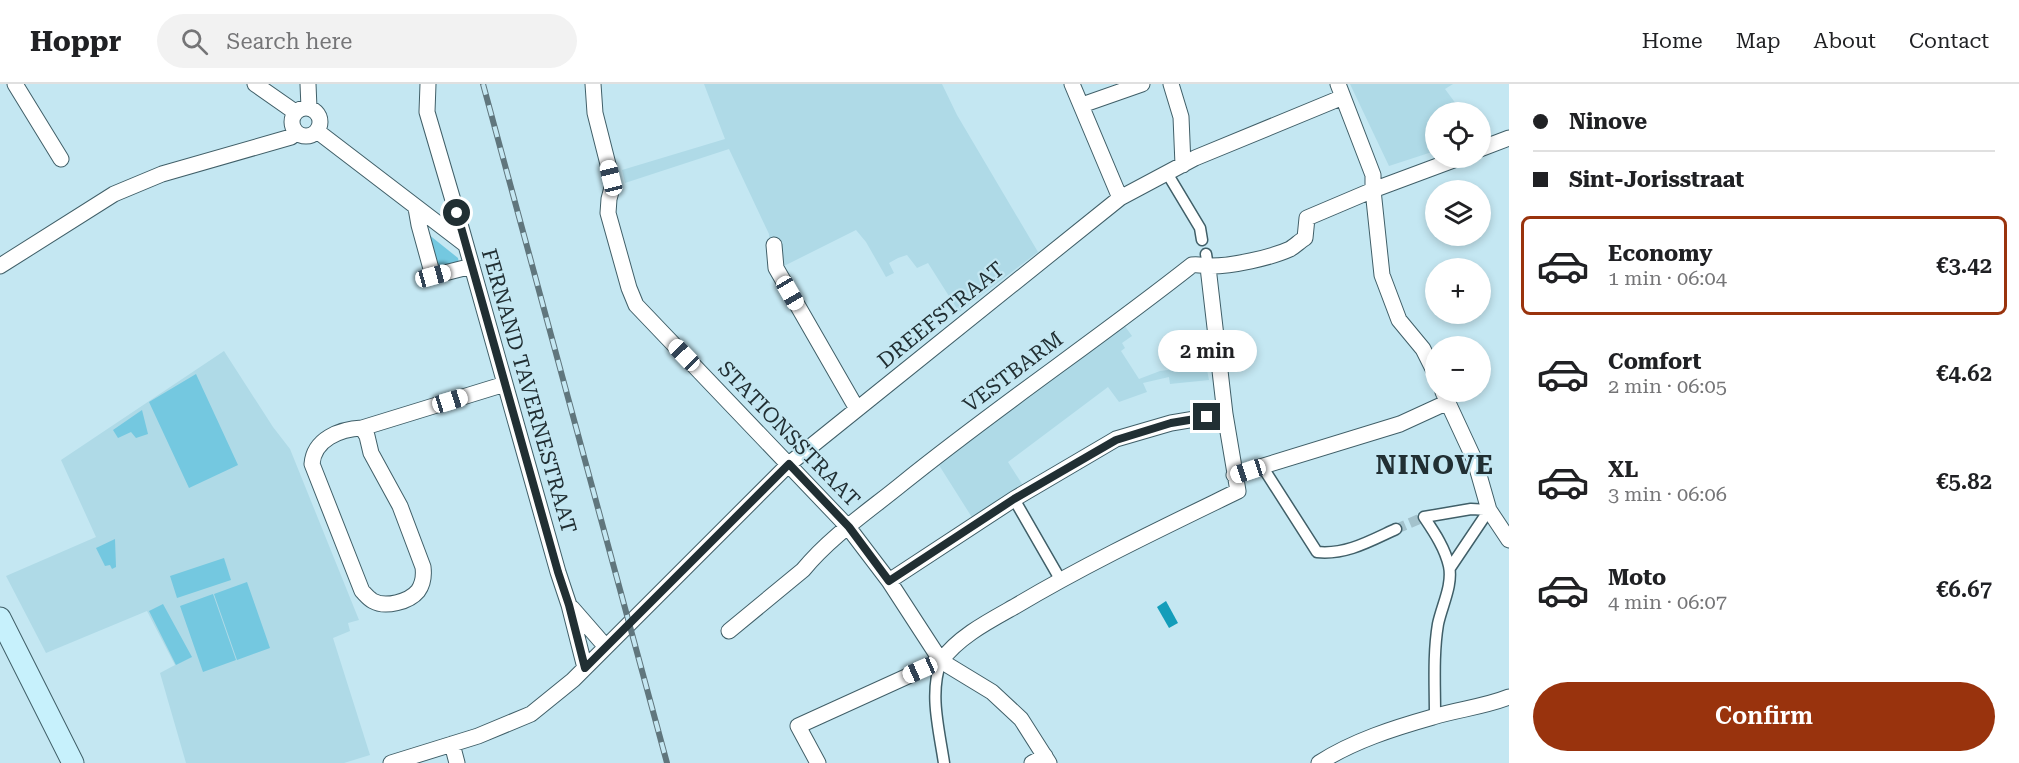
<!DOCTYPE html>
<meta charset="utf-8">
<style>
:root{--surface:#fff;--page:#f2f2f2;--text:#202124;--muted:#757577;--line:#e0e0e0;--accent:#99330d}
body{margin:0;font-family:"Roboto Serif",serif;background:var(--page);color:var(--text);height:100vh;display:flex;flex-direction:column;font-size:22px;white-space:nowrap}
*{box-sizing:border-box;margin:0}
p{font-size:20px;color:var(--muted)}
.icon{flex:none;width:33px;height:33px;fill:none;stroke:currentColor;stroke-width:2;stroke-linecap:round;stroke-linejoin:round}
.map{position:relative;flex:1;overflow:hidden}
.drawer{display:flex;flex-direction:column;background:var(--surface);width:510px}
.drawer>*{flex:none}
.guide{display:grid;align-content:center;height:132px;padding:0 24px;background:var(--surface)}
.controls{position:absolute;left:1425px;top:18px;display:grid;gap:12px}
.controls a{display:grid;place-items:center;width:66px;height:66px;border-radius:50%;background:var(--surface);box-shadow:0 3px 9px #0003;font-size:30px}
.end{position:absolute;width:27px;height:27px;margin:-14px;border:8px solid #212f33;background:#fff;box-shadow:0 0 0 3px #fff}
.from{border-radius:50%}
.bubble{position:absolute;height:42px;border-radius:21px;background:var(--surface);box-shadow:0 3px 9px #0003;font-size:20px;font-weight:600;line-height:42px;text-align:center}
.car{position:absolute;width:18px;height:36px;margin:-18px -9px;border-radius:8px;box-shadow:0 0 4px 2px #0007;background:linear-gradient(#fff 24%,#345 0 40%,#fff 0 76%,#345 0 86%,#fff 0)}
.guide b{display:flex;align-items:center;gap:21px;height:57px;font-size:22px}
.guide b+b{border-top:2px solid var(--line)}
.guide i{width:15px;height:15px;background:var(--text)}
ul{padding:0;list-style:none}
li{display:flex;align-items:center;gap:18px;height:99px;margin:0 12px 9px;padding:0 12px;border:3px solid transparent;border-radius:9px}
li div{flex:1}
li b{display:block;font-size:22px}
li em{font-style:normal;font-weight:600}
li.selected{border-color:var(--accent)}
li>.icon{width:54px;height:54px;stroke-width:1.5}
.cta{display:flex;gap:12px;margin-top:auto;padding:12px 24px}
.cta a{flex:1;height:69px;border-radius:36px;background:var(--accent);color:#fff;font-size:24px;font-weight:600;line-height:69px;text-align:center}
header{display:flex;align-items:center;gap:36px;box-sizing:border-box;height:84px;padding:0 30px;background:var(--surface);border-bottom:2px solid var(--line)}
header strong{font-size:28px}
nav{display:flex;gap:33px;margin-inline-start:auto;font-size:21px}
.search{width:420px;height:54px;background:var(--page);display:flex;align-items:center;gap:15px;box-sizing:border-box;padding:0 21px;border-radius:33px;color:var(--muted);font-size:22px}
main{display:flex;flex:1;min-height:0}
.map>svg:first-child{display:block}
.built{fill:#afdae7}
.green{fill:#74c8e0}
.water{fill:#139dba}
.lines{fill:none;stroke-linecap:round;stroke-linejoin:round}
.pedestrian-tunnel{stroke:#a3c2cc;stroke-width:10;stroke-dasharray:10 5;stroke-linecap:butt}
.pedestrian-casing{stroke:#405f68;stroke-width:13}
.minor-casing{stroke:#405f68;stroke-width:17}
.secondary-casing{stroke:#405f68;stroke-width:23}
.pedestrian{stroke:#fff;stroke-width:10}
.minor{stroke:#fff;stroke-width:15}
.secondary{stroke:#c7f1fc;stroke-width:21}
.rail-casing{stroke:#60767d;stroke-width:6}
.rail{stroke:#c4e7f2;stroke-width:4;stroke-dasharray:11;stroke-linecap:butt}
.route{stroke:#212f33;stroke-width:8}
.labels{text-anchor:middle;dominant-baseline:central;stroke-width:4.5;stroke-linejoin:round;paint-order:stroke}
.street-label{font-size:21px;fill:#212f33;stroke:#c4e7f2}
.district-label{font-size:27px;font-weight:bold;letter-spacing:1.5px;fill:#212f33;stroke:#c4e7f2}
</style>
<header>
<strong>Hoppr</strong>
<div class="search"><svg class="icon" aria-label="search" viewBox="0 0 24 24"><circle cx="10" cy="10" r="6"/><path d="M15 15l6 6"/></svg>Search here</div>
<nav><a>Home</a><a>Map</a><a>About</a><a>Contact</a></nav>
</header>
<main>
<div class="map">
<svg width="1509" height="679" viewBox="0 0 1509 679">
<rect width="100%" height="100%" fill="#c4e7f2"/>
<path class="built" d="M704,0h238l15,31 81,137 -79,60 -31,-49 -11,5 -10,-13 -9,3 -9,5 5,10 -8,4 -20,-35 -10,-12 -74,37 -12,-22 -1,-11 -40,-85 -104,34 -3,-13 103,-31z
M1350,0h103l-8,5 17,23h-26l-1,39 -46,15z
M1122,238l10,14 -10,7 3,5 -4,3 18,28 21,-8 46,-6 3,15 -39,4 -1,-7 -26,6 4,9 -28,10 -11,-15 -100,75 16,25 -51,32 -36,-57z
M224,267l49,76 17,22 69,171 -11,3 2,8 -17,7 37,117 -26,8h-158l-26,-90 15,-8 -28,-54 -101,42 -40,-77 90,-39 -35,-77z"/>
<path class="green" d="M428,150l30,24 1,5 -22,6z
M196,290l42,91 -49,23 -40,-86z
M142,326l6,24 -12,4 -5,-6 -13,6 -5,-8z
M115,455l1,28 -4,2 -2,-4 -5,1 -9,-18z
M224,474l7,22 -54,18 -7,-22z
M247,498l23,66 -33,12 -23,-66z
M213,510l23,66 -33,12 -23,-66z
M163,520l29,53 -16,8 -27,-54z"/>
<path class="water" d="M1166,517l12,22 -9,5 -12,-21z"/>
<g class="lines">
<path class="pedestrian-tunnel" d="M1396,445l28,-12"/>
<g class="pedestrian-casing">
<path id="pedestrian" d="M1167,89l33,55 2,12
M1206,170l2,13
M1262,382l55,86c29,3 53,-11 79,-23
M1014,415l46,80
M1450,484l39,-58
M941,577c-12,33 -2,68 3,102
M1435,632c0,-31 -2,-62 3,-92 4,-19 15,-39 11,-58 -4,-18 -15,-34 -25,-49l47,-8 18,1"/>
</g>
<g class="minor-casing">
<path id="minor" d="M15,0l46,75
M255,0l40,28
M308,0l1,24
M428,0l-1,28 35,119 96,341 11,33 16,63
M593,0l2,29 18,71 -4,15 -1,14 21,75 7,17 212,222 41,54 52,80 51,31 29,27 28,44
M1072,0l48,114
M1171,0l10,33 2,48
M1338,0l35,91v15l9,85 17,45 24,29 13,26
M1082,21l60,-21
M292 38a14 14 0 1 1 28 0a14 14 0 1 1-28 0Z
M317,47l149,114
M1480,65l29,-11
M416,124l3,17 14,51 39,-10
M774,161l2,23 81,141
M0,182l114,-72 48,-20 129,-37 5,-4
M1443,308l32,69 14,49 20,30
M362,344l5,8 4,17 29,53 23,61c1,8 0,17 -5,24 -9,11 -33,17 -45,10 -4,-2 -8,-7 -11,-10l-50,-127c2,-25 28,-35 50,-36l143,-44
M1234,391l166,-51 48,-22
M889,497l125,-82 102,-60 55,-16 54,-9
M572,524l34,39
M729,547l74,-61c28,-34 67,-60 100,-87 94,-76 194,-143 289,-218 7,-1 12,1 19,1 21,0 59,-8 79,-17 5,-3 10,-8 15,-11l2,-20 66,-28 86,-32
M941,577c17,-24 48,-40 73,-54 72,-43 148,-79 224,-116l-13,-77 -17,-147
M452,660l5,19
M391,679l87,-27 53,-22 42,-34 216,-216 331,-266 75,-40 148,-61
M818,679l-20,-37 143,-65
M1032,679l13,-7
M1319,679c34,-22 75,-35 114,-46 26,-8 51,-10 76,-20"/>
</g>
<g class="secondary-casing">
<path id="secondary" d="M0,534l73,145"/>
</g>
<use href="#pedestrian" class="pedestrian"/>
<use href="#minor" class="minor"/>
<use href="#secondary" class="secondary"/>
<g class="rail-casing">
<path id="rail" d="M483,0l184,679"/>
</g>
<use href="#rail" class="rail"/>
</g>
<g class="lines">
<path class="route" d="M457,129l101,359 11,33 16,63 204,-204 60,63 40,54 125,-82 102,-59 55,-17 36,-6"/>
</g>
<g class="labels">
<g class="street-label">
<text transform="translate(941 231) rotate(-39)">DREEFSTRAAT</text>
<text transform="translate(1013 288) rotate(-37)">VESTBARM</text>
<text transform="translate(529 307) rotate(74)">FERNAND TAVERNESTRAAT</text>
<text transform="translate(789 350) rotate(46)">STATIONSSTRAAT</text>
</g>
<g class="district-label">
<text x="1435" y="381">NINOVE</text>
</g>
</g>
</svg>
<div class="controls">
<a><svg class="icon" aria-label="locate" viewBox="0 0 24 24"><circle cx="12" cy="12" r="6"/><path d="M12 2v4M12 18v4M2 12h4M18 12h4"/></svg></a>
<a><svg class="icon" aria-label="layers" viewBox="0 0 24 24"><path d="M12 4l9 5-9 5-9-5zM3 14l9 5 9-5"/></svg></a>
<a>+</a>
<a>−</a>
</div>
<i class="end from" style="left:457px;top:129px"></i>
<i class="end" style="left:1207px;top:333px"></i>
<div class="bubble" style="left:1158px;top:246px;width:99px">2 min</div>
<i class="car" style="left:611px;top:94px;rotate:346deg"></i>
<i class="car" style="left:433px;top:192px;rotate:75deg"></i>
<i class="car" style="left:790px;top:209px;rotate:150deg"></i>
<i class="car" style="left:684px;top:271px;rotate:316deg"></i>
<i class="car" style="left:450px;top:317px;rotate:73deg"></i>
<i class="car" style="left:1248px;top:387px;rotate:252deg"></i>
<i class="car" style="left:920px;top:586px;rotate:246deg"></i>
</div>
<section class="drawer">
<div class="guide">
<b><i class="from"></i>Ninove</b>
<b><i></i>Sint-Jorisstraat</b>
</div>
<ul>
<li class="selected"><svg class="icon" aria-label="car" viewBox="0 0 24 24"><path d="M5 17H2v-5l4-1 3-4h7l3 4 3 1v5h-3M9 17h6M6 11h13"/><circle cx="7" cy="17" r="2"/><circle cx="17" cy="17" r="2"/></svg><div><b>Economy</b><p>1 min · 06:04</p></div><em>€3.42</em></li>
<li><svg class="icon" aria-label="car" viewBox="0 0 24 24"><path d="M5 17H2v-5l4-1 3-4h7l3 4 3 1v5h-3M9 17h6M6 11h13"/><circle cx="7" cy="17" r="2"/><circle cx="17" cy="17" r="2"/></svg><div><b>Comfort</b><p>2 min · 06:05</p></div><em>€4.62</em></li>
<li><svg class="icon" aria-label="car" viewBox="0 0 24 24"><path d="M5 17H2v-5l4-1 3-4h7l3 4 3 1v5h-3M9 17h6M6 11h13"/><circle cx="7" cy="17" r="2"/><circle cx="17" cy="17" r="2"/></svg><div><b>XL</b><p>3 min · 06:06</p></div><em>€5.82</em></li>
<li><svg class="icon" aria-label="car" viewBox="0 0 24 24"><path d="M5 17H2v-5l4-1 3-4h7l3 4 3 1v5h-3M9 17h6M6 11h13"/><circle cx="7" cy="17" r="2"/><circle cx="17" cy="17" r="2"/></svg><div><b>Moto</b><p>4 min · 06:07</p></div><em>€6.67</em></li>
</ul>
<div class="cta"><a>Confirm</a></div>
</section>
</main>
